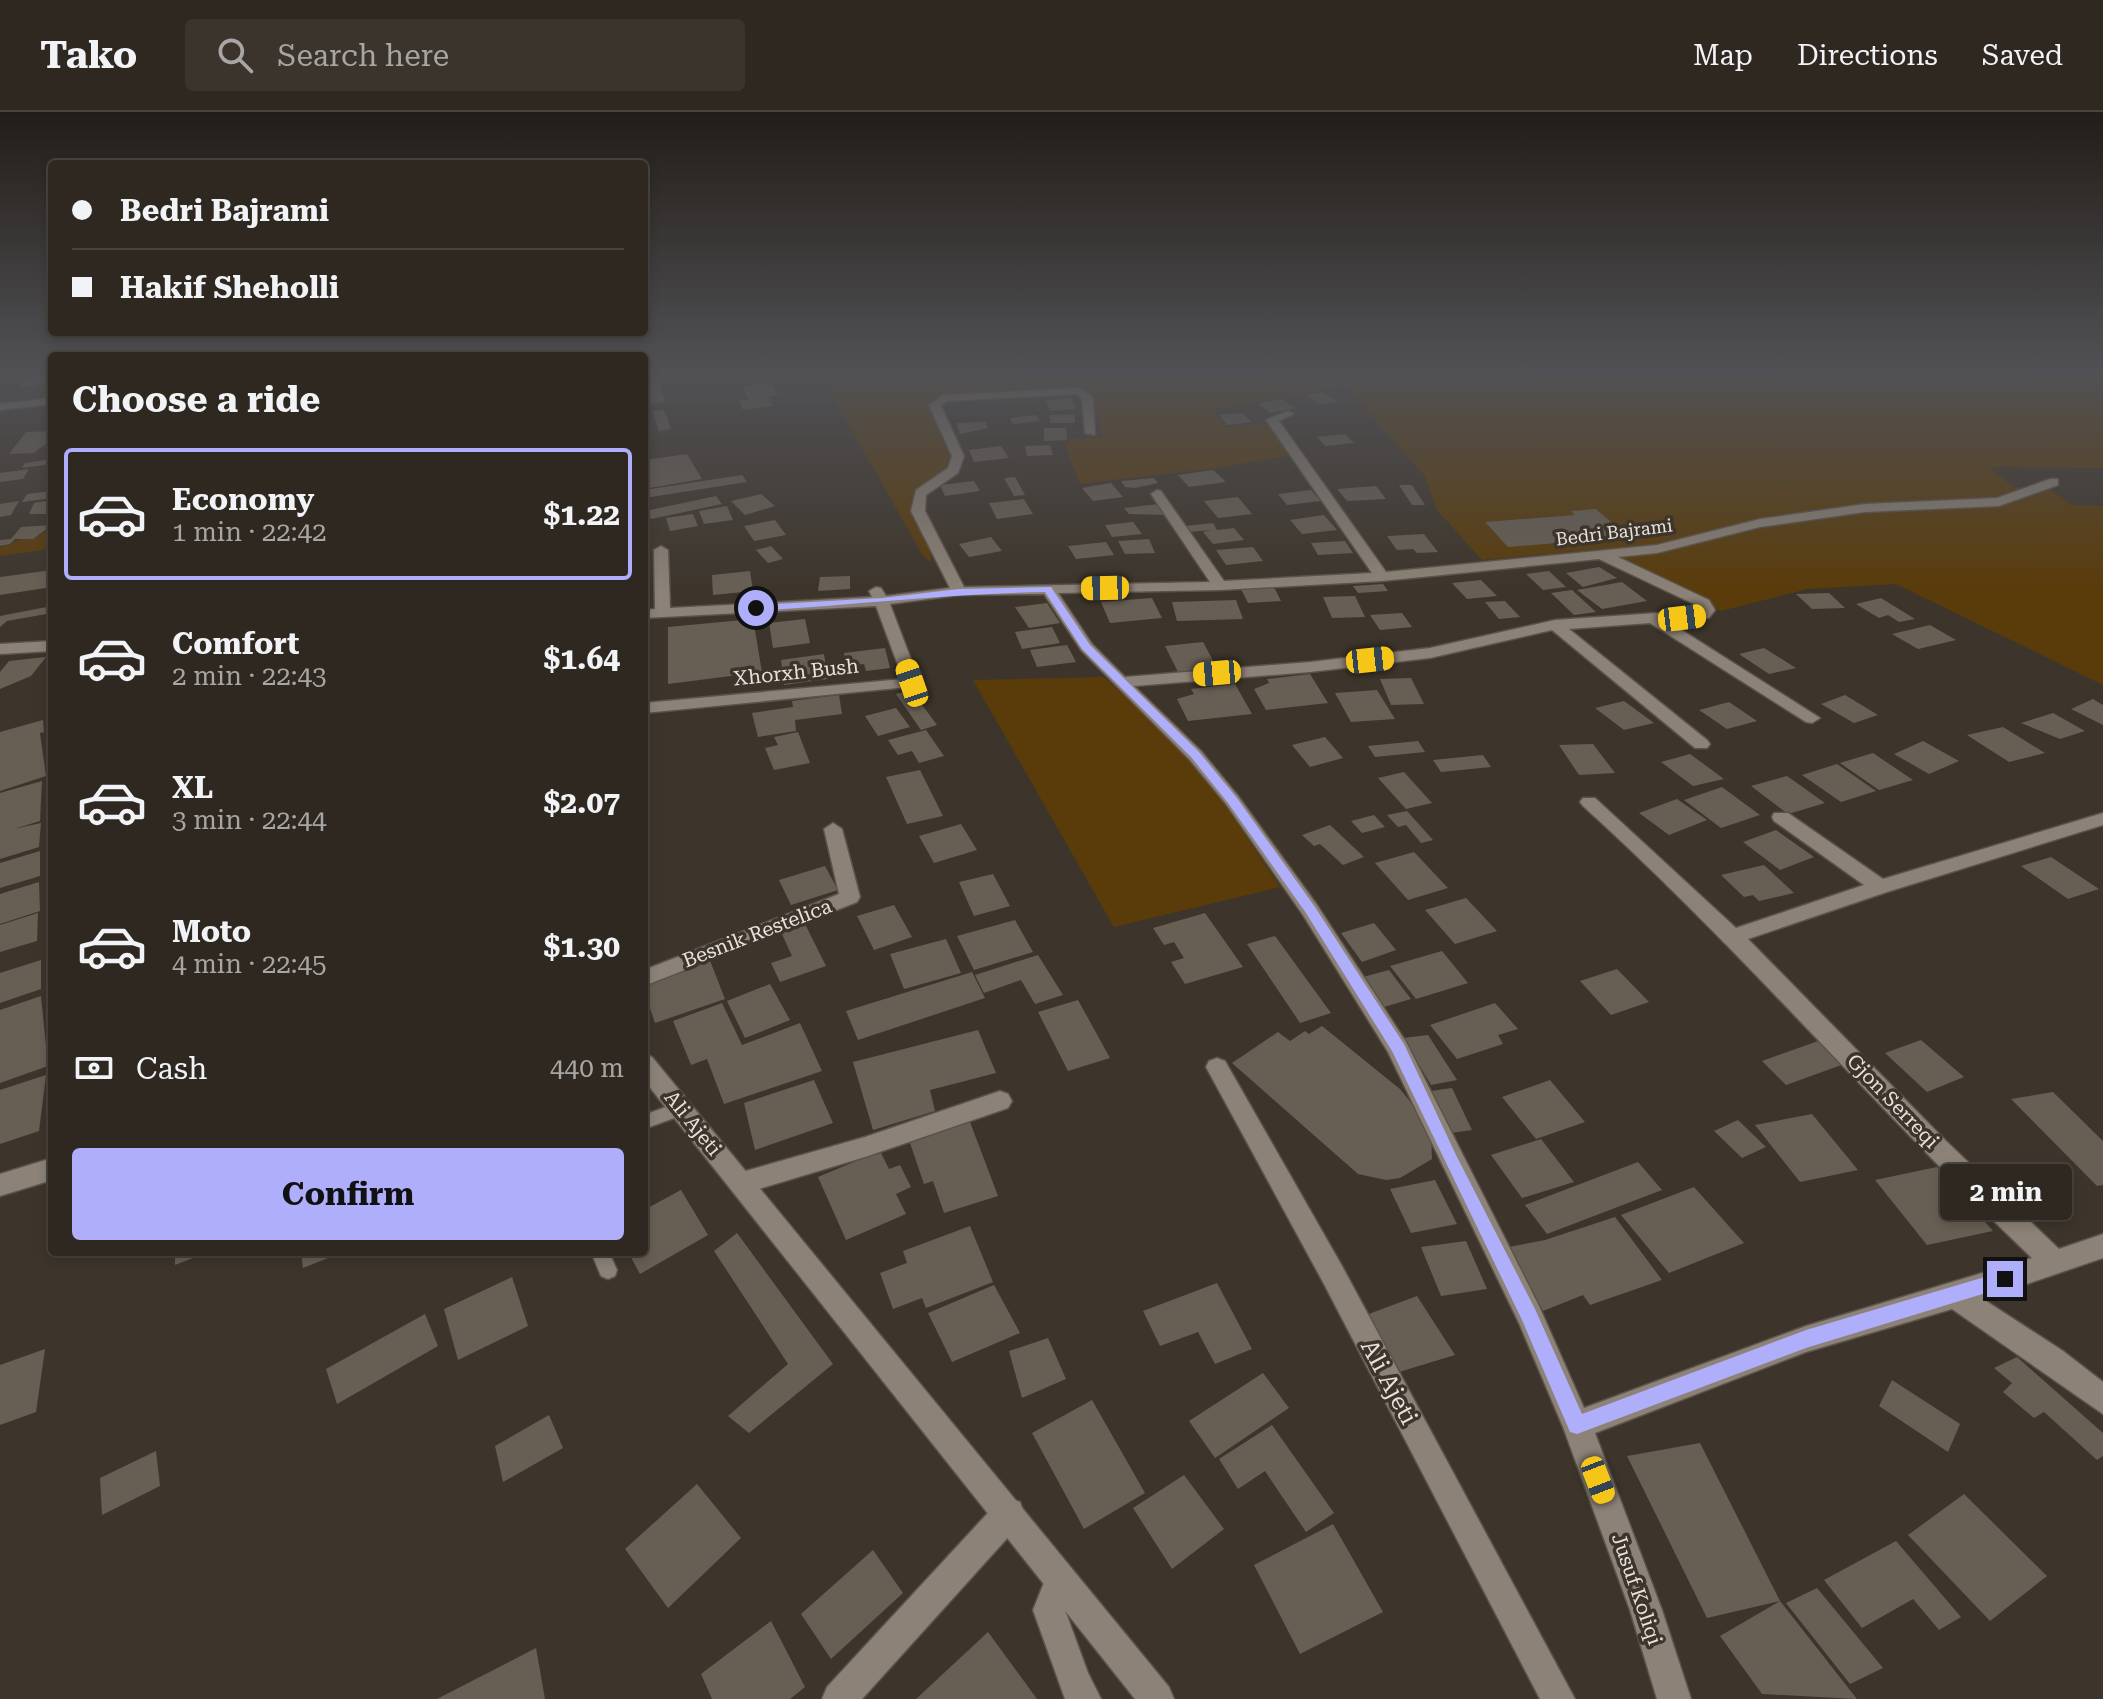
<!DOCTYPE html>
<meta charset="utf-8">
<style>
:root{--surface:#2e2820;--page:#3a342d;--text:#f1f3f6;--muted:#a7a6a5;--line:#49443e;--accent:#aeaefa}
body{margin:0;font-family:"Roboto Serif",serif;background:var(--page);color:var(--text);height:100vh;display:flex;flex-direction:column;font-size:30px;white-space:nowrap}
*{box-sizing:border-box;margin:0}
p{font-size:26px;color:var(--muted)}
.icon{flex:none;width:44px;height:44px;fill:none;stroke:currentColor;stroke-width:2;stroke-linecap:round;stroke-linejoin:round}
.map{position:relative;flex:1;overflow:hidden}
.side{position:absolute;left:48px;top:240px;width:600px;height:904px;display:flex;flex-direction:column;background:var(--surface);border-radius:8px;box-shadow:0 4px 12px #0003,0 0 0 2px var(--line)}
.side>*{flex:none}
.banner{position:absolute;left:48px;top:48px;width:600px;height:176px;border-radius:8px;box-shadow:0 4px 12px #0003,0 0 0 2px var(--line);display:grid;align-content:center;height:176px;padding:0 24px;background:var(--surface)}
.end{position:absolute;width:36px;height:36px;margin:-18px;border:10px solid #aeaefa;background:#111;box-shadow:0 0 0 4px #111}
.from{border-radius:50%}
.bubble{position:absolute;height:56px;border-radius:8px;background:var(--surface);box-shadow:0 4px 12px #0003,0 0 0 2px var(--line);font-size:26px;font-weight:700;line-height:56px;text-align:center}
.car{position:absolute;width:24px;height:48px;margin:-24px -12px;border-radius:10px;box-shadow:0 0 6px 2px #0007;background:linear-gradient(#f5c518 24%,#345 0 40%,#f5c518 0 76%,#345 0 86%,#f5c518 0)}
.banner b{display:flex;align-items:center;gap:28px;height:76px;font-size:30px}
.banner b+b{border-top:2px solid var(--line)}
.banner i{width:20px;height:20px;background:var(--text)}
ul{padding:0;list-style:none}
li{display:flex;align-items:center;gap:24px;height:132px;margin:0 16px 12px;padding:0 8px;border:4px solid transparent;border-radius:8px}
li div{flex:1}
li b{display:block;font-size:30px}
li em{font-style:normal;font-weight:700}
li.current{border-color:var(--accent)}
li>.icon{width:72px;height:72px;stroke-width:1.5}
h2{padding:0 24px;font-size:36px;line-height:96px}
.pay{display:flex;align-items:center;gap:20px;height:88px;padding:0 24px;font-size:30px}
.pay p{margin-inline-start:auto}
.cta{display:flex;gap:16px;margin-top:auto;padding:16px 24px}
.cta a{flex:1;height:92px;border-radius:8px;background:var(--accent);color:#111;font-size:32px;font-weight:700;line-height:92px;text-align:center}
header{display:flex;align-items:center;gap:48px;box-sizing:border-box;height:112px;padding:0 40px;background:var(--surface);border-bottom:2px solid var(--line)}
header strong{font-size:38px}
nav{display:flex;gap:44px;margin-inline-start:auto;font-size:28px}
.search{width:560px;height:72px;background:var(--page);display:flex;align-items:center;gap:20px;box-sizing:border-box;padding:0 28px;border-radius:8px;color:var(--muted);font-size:30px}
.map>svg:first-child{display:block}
.green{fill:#5a3c0b}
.building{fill:#685f54}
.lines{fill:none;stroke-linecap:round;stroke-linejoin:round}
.lane-casing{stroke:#5b534b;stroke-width:3}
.street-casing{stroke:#5b534b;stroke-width:3}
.secondary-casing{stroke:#5b534b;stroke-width:3}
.lane{fill:#8c8277;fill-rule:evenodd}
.street{fill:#8c8277;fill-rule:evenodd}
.secondary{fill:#8c8277;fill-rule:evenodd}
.route{fill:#aeaefa}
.labels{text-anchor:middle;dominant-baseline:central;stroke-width:7;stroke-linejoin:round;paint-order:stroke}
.far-street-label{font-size:18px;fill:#e7e2dc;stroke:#3d352b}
.street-label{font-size:20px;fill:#e7e2dc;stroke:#3d352b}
.near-street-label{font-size:24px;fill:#e7e2dc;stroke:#3d352b}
</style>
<header>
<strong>Tako</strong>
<div class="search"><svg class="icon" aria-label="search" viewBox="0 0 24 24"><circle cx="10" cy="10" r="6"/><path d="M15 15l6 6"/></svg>Search here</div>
<nav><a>Map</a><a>Directions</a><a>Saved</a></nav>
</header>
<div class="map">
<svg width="2103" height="1587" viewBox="0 0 2103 1587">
<rect width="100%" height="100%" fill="#3d352b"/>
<path class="green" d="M817,257h342l9,6 11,-6h918l6,9v90l-114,-1 25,20 37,3 21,15 31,1v179l-207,-101 -89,5 -86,22 -119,-62 -120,11 -45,-50 -13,-35 -78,-88 -134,23 15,17 42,-3 23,31 -82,14 -130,15 -15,-38 6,-7 32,-2 -15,-47 -147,6 -13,8 25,53 -3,9 -35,25 -2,26 17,33 1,13 -9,-9z
M52,415l-1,22 -51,7v-9c8,-1 12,-5 20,-7 16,-4 18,-2 32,-13z
M1104,565l92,84 84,126 -166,40 -141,-247z"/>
<path class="building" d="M0,257h52v3l-52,5z
M655,257l10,33 -14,2 -7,-33z
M52,263l-1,8 -32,4 7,-9z
M771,270l7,13 -10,1 5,10 -30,4 -4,-9 10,-1 -7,-14z
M1323,280l15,10 -18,3 -15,-10z
M1071,286l5,11 -26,2 -5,-11z
M1282,287l14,9 -25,5 -13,-9z
M664,298l7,19 -12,2 -7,-20z
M1243,301l8,9 -24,3 -8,-10z
M1075,302v9h-25l-1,-8z
M1036,303l4,6 -27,3 -3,-6z
M986,310l2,6 -28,6 -3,-11z
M1044,316h22l1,12 -23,1z
M52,319v8l-18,14 -25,1 17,-22z
M1345,322l9,9 -29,3 -8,-9z
M1050,333l3,10 -26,1 -2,-10z
M1001,334l8,12 -35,4 -5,-12z
M687,342l15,25 -58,10v-29z
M52,347v5l-30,4 3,-5z
M29,357l-6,10 -23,3v-9z
M1213,358l13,12 -37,5 -11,-12z
M742,363l5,7 -103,16v-8z
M1015,365l10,18 -11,1 -10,-18z
M1154,366l4,5 -23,5 -10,-1 -4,-6z
M974,369l6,10 -35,5 -5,-11z
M1111,371l12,14 -30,4 -11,-13z
M1399,373h13l13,20h-13z
M1376,374l10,13 -39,2 -10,-12z
M1311,378l10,11 -34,4 -9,-11z
M52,379v7l-30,4 5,-8z
M761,382l14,12 -30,9 -14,-14z
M716,384l6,8 -71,15 -6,-8z
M1238,385l14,17 -34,4 -14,-17z
M1024,387l9,15 -36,5 -8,-16z
M52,388v14h-23l5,-11z
M19,389l-8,14 -11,2v-13z
M1159,392l8,11 -38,-1 -5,-6z
M727,394l6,14 -29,4 -5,-13z
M1596,397l32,28 -120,10 -23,-25 90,-7 -4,-4z
M693,402l5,12 -28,5 -4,-13z
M1324,403l13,15 -35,4 -12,-14z
M775,408l11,15 -32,6 -10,-15z
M1133,410l9,12 -30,3 -7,-12z
M1213,411l4,7 17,-2 10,12 -31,4 -10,-12 8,-2 -22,2 -4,-6z
M52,413l-19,14h-18l-5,5 -10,2v-6l11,-1 10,-12z
M1424,422l14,18 -21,1 -4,-4 -16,1 -10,-14z
M991,425l11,14 -33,6 -10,-13z
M1149,427l6,14 -30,1 -7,-13z
M1345,429l8,12 -35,2 -7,-12z
M1106,430l8,13 -38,4 -8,-13z
M771,434l12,13 -15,4 -12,-13z
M1253,435l10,14 -37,4 -10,-15z
M1599,455l18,11 -34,9 -17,-14z
M52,458v17l-52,8v-18z
M750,459l3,20 -40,4 -1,-20z
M1549,459l17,16 -23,3 -17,-16z
M850,464v13l-32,2 2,-14z
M1481,468l16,16 -30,3 -15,-16z
M1622,470l25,19 -45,8 -25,-19z
M1383,472l5,7 -30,2 -5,-7z
M1274,475l7,14 -33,2 -7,-14z
M1572,478l24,22 -22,3 -23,-22z
M1829,481l16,15 -33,1 -16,-15z
M1355,484l10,21 -33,1 -9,-21z
M1152,486l10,20 -52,5 -9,-21z
M1881,486l34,21 -16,3 -11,-7 -9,3 -23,-14z
M1236,488l7,19 -66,2 -5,-19z
M1505,489l15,16 -21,2 -14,-17z
M1047,491l13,20 -31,5 -14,-21z
M52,494v7l-45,8 -7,6v-11z
M1402,501l10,14 -32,3 -10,-15z
M753,507l9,53 -94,12v-57z
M805,507l5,24 -37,5 -4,-25z
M1930,513l26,15 -38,9 -26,-15z
M1052,515l8,16 -38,6 -7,-17z
M1203,530l14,26 -39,4 -13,-26z
M1067,533l9,17 -39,5 -7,-17z
M885,536l5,20 -24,3 -2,-7 -18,2 -2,-13z
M1764,536l32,20 -27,6 -30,-20z
M824,542l4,25 -44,6 -3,-25z
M46,545l-15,19 -31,13v-17l9,-11z
M1310,562l18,29 -62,7 -12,-21 15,-6 -2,-4z
M1411,566l13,26 -33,1 -11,-26z
M1235,572l17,30 -64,7 -11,-22 17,-5 -3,-5z
M911,578l26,35 -16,5 -25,-36z
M1377,578l18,29 -44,3 -16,-29z
M839,583l3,19 -47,6 1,11 -38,6 -6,-24 41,-6 -1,-6z
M1845,583l33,20 -24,8 -33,-19z
M2093,587l10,6v20l-32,-16z
M1624,589l30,22 -30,7 -29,-22z
M1729,590l28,19 -30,8 -28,-19z
M896,596l14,19 -32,9 -13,-20z
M2053,601l32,18 -25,8 -39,-16z
M43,608l1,12 -4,1 6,43 -46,15v-59z
M2003,615l42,26 -36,9 -42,-27z
M926,618l18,26 -25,7 -7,-12 -14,4 -10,-15z
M798,620l12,31 -36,7 -9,-22 13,-3 -4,-8z
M1325,625l18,21 -33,9 -18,-22z
M1418,629l7,11 -50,5 -7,-11z
M1923,629l36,20 -30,13 -35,-20z
M1593,632l22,29 -36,2 -20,-30z
M1873,641l40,27 -34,10 -39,-27z
M1690,642l34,25 -31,7 -32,-24z
M1483,643l8,12 -50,5 -8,-12z
M1837,652l39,27 -35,11 -39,-27z
M920,658l23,46 -36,8 -21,-47z
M1404,660l28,31 -26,6 -28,-31z
M1787,664l38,27 -37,11 -37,-28z
M42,669l-2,40 -26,8 27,-6 -2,24 -39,12v-66z
M1722,675l38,28 -39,13 -37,-28z
M1677,687l30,21 -38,15 -30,-22z
M1407,699l26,29 -12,3 -15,-18 -8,2 -11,-12z
M1374,703l11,12 -23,6 -11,-12z
M961,712l16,26 -43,13 -15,-27z
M1330,713l34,32 -21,8 -23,-21 -6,2 -12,-11z
M1776,718l38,27 -34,13 -37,-28z
M40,739v25l-40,12v-25z
M1414,740l34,36 -40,12 -33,-37z
M2051,745l48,32 -31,10 -47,-33z
M1764,753l30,28 -35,8 -6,-6 -9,2 -23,-22z
M825,754l13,24 -47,15 -12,-25z
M993,762l17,32 -36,10 -15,-34z
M39,770l1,29 -40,13v-30z
M1466,786l31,33 -42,13 -30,-34z
M894,793l18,32 -38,13 -17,-34z
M38,801l-1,28 -37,11v-27z
M1205,801l38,54 -58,17 -14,-22 13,-4 -10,-16 -10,3 -11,-17z
M1015,808l18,32 -59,18 -17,-34z
M1374,811l22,27 -34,12 -21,-29z
M805,812l21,42 -46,16 -9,-19 21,-7 -11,-24z
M1275,824l56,77 -31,10 -53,-79z
M946,827l15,34 -57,16 -14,-35z
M1442,839l26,32 -52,16 -26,-33z
M1038,843l25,40 -28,9 -14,-24 -37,13 -9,-18z
M709,846l16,41 -70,24 -11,-33v-10z
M41,848v29l-41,14v-30z
M1617,857l32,33 -38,13 -31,-34z
M1389,858l22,29 -27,8 -21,-30z
M972,860l13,26 -127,42 -12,-29z
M770,872l20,36 -45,18 -18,-37z
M41,884l7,70 -48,17v-73z
M1078,888l32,58 -42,13 -30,-59z
M722,891l20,42 58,-22 22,48 -98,33 -17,-45 -16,6 -18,-44z
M1495,891l23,26 -20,6 5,9 -46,15 -27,-34z
M1322,914l78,63 18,22 13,23 1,25 -32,19 -14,2 -28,-6 -126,-111 46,-31 12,9 15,-10 4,3z
M978,918l18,43 -66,17 5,21 -62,19 -20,-68z
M1428,923l29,45 -26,5 -28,-47z
M1821,928l26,23 -61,22 -24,-24z
M1921,928l43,37 -37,15 -42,-39z
M46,963l-7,56 -39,13v-54z
M814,968l19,43 -78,27 -11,-47z
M1550,968l35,42 -49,17 -34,-42z
M1452,976l20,42 -29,4 -19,-42z
M2053,980l50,49v44l-6,1 -86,-87z
M1812,1002l46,56 -58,12 -45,-57z
M1738,1008l28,27 -24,11 -28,-27z
M970,1010l28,74 -54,17 -11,-32 -9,3 -15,-44z
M1541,1027l33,43 -52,16 -31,-43z
M880,1039l9,18 11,-4 11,22 -15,7 10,20 -60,26 -28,-63z
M1638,1050l24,28 -115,44 -22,-29z
M1937,1055l56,64 -66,14 -52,-65z
M1435,1068l22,44 -46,9 -21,-44z
M1694,1075l50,56 -75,30 -48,-58z
M681,1078l27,45 -68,39 -12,-22h16v-42z
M1615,1105l47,63 -72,25 -7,-10 -40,16 -34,-64 36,-7z
M970,1114l23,56 -67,26 -4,-10 -29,11 -13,-36 27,-10 -4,-12z
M737,1121l96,131 -84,69 -21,-17 60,-52 -74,-113z
M1466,1129l21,48 -46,7 -20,-49z
M175,1140h33l-33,13z
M301,1140h42l-40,16z
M512,1165l16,49 -70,34 -14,-51z
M1217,1171l35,66 -37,15 -17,-32 -38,14 -17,-35z
M994,1173l26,48 -68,29 -24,-49z
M1417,1184l38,59 -56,17 -33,-57z
M425,1202l13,32 -101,58 -11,-35z
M1048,1226l18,41 -44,19 -13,-47z
M45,1237l-9,63 -36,13v-60z
M2017,1245l86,76v23l-6,4 -53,-48 -10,6 -31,-26 9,-9 -18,-15z
M1263,1261l26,35 -74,50 -26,-37z
M1892,1268l68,44 -12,28 -69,-46z
M1092,1288l53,93 -61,36 -52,-96z
M549,1303l14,33 -60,34 -8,-36z
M1272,1313l62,88 -28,19 -41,-61 -27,18 -19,-30z
M1700,1331l80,158 -73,17 -80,-162z
M156,1339l4,35 -58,29 -2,-37z
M1184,1363l40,54 -52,40 -39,-61z
M697,1372l44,54 -73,70 -43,-59z
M1964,1382l83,82 -57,45 -82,-86z
M1333,1412l50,88 -83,42 -46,-89z
M1896,1429l65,76 -22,13 -26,-31 -51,29 -38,-48z
M873,1438l30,43 -72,66 -30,-45z
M1817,1476l66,80 -33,16 -64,-81z
M1780,1489l77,98 -95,-5 -42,-58z
M771,1509l34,66 -15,12h-78l-11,-25z
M988,1520l49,67h-121z
M536,1536l9,51h-108z"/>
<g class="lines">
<g class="lane-casing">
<path id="lane" d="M2098,258l5,1v4l-8,-1v-4z
M682,989l6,2 2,5 -2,5 -44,16v-14z
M591,1140h18l8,18 -2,6 -7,3 -7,-3z"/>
</g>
<g class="street-casing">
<path id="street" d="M1080,276l13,10 2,37 -10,-2 -3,-34 -5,-5 -131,7 -5,5 23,50 -6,17 -32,22 -1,16 39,76 246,-5 -59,-88 6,-4 4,1 63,90 148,-8 -106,-153 22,-9 6,3 -15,7 107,151 271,-27 103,-26 105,-15 132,-6 53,-19h8v6l-59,21 -134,6 -105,15 -103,26 -39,4 91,43 6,10 -6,8 -40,4 151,96 -8,5 -6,-1 -156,-99 -81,6 138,111 3,4 -3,4h-12l-143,-118 -122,28 -120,14 -176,14 67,65 37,45 79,109 89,137 133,264 45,102 222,-82 226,-68c-154,-147 -291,-309 -449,-452l-3,-4 3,-4h12l141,130 128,-43 -90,-64 -2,-4 2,-4h14l95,66 220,-66v12l-216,67 -139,47 198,202 113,108 44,-15v24l-120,41 80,52 40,31v32l-151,-105 -146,43 -211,81 67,177 29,89h-34l-27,-89 -67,-183 -44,-104 -131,-271 -85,-137 -77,-111 -37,-45 -108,-109 -37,-56 -85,1 -69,9 30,79 -2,3 -274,27v-10l259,-24 -27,-73 -232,12v-8l11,-1 -1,-59 7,-4 7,4 2,58 202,-11 -3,-6 7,-4 5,1 5,8 64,-8 -39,-77 5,-21 32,-22 4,-12 -23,-51 14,-10zM1599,447l99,47 2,4 -145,10 -125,28 -120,14 -185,15 -33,-33 -34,-51 162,-3 162,-9z
M833,711l9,6 18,68 -3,5 -213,84v-16l195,-76 -15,-65z
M1217,946l8,3 117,205 233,433h-35l-216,-415 -118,-217 3,-6z
M1000,979l8,3 4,7 -4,7 -143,49 -123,37 -9,-3 -3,-8 3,-8 9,-3 123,-35z
M1009,1386l11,4 4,11 -4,11 -158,175h-40l5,-12 171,-185z
M1060,1453l11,5 5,11 -11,29 23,63 13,26h-36l-32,-89 16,-40z"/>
</g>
<g class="secondary-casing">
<path id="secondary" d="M52,286v6l-52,6v-6z
M52,529v10l-52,3v-10z
M644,942l8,3 517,630 5,12h-39l-491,-619z
M52,1046v22l-52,16v-22z"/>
</g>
<use href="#lane" class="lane"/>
<use href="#street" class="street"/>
<use href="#secondary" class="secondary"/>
</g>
<linearGradient id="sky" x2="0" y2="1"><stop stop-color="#221d18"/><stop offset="0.54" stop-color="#515155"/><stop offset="1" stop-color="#515155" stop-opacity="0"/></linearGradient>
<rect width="2103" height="479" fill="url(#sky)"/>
<path class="route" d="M1051,475l39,58 109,107 38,46 78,109 89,137 52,111 79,154 47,105 224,-84 199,-59 7,2 2,6 -2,6 -206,63 -229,86 -7,-2 -48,-112 -130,-269 -86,-138 -78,-110 -37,-46 -109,-108 -37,-57c-96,2 -192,13 -289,19l-4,-3 4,-3 126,-7 77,-9z"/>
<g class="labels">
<g class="far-street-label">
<text transform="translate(1614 420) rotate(-7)">Bedri Bajrami</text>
</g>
<g class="street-label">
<text transform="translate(796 560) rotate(-6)">Xhorxh Bush</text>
<text transform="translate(757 821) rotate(-21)">Besnik Restelica</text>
<text transform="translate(1893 989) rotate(46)">Gjon Serreqi</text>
<text transform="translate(693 1011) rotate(51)">Ali Ajeti</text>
<text transform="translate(1637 1477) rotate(71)">Jusuf Koliqi</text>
</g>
<g class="near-street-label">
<text transform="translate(1389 1270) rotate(62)">Ali Ajeti</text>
</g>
</g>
</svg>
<i class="end from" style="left:756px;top:496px"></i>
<i class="end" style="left:2005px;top:1167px"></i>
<div class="bubble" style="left:1940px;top:1052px;width:132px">2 min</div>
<i class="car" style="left:1105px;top:476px;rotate:269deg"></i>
<i class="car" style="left:1682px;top:506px;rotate:83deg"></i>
<i class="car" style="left:1370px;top:548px;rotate:84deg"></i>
<i class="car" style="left:1217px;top:561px;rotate:265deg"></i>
<i class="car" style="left:912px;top:571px;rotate:341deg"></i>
<i class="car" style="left:1598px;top:1368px;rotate:159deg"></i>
<div class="banner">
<b><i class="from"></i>Bedri Bajrami</b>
<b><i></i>Hakif Sheholli</b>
</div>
<section class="side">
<h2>Choose a ride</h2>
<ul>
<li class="current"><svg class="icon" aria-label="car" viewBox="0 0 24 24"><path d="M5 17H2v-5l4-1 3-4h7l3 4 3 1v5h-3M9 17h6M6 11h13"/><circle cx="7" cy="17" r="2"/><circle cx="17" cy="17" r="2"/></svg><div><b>Economy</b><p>1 min · 22:42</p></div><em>$1.22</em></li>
<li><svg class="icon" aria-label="car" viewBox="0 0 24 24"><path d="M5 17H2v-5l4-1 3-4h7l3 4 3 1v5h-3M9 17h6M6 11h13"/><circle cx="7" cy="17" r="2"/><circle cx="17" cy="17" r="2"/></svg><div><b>Comfort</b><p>2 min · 22:43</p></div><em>$1.64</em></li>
<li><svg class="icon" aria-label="car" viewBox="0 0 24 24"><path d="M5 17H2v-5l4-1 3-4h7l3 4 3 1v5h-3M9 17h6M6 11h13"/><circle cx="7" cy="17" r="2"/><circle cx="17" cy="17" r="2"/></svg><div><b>XL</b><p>3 min · 22:44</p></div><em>$2.07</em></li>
<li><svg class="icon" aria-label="car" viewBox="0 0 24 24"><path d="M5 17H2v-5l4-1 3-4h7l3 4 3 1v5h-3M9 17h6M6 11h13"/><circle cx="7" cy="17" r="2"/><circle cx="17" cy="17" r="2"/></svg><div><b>Moto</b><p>4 min · 22:45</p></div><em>$1.30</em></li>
</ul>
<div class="pay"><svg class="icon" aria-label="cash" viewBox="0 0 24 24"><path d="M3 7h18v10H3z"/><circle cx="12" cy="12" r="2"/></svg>Cash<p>440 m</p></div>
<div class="cta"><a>Confirm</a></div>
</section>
</div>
